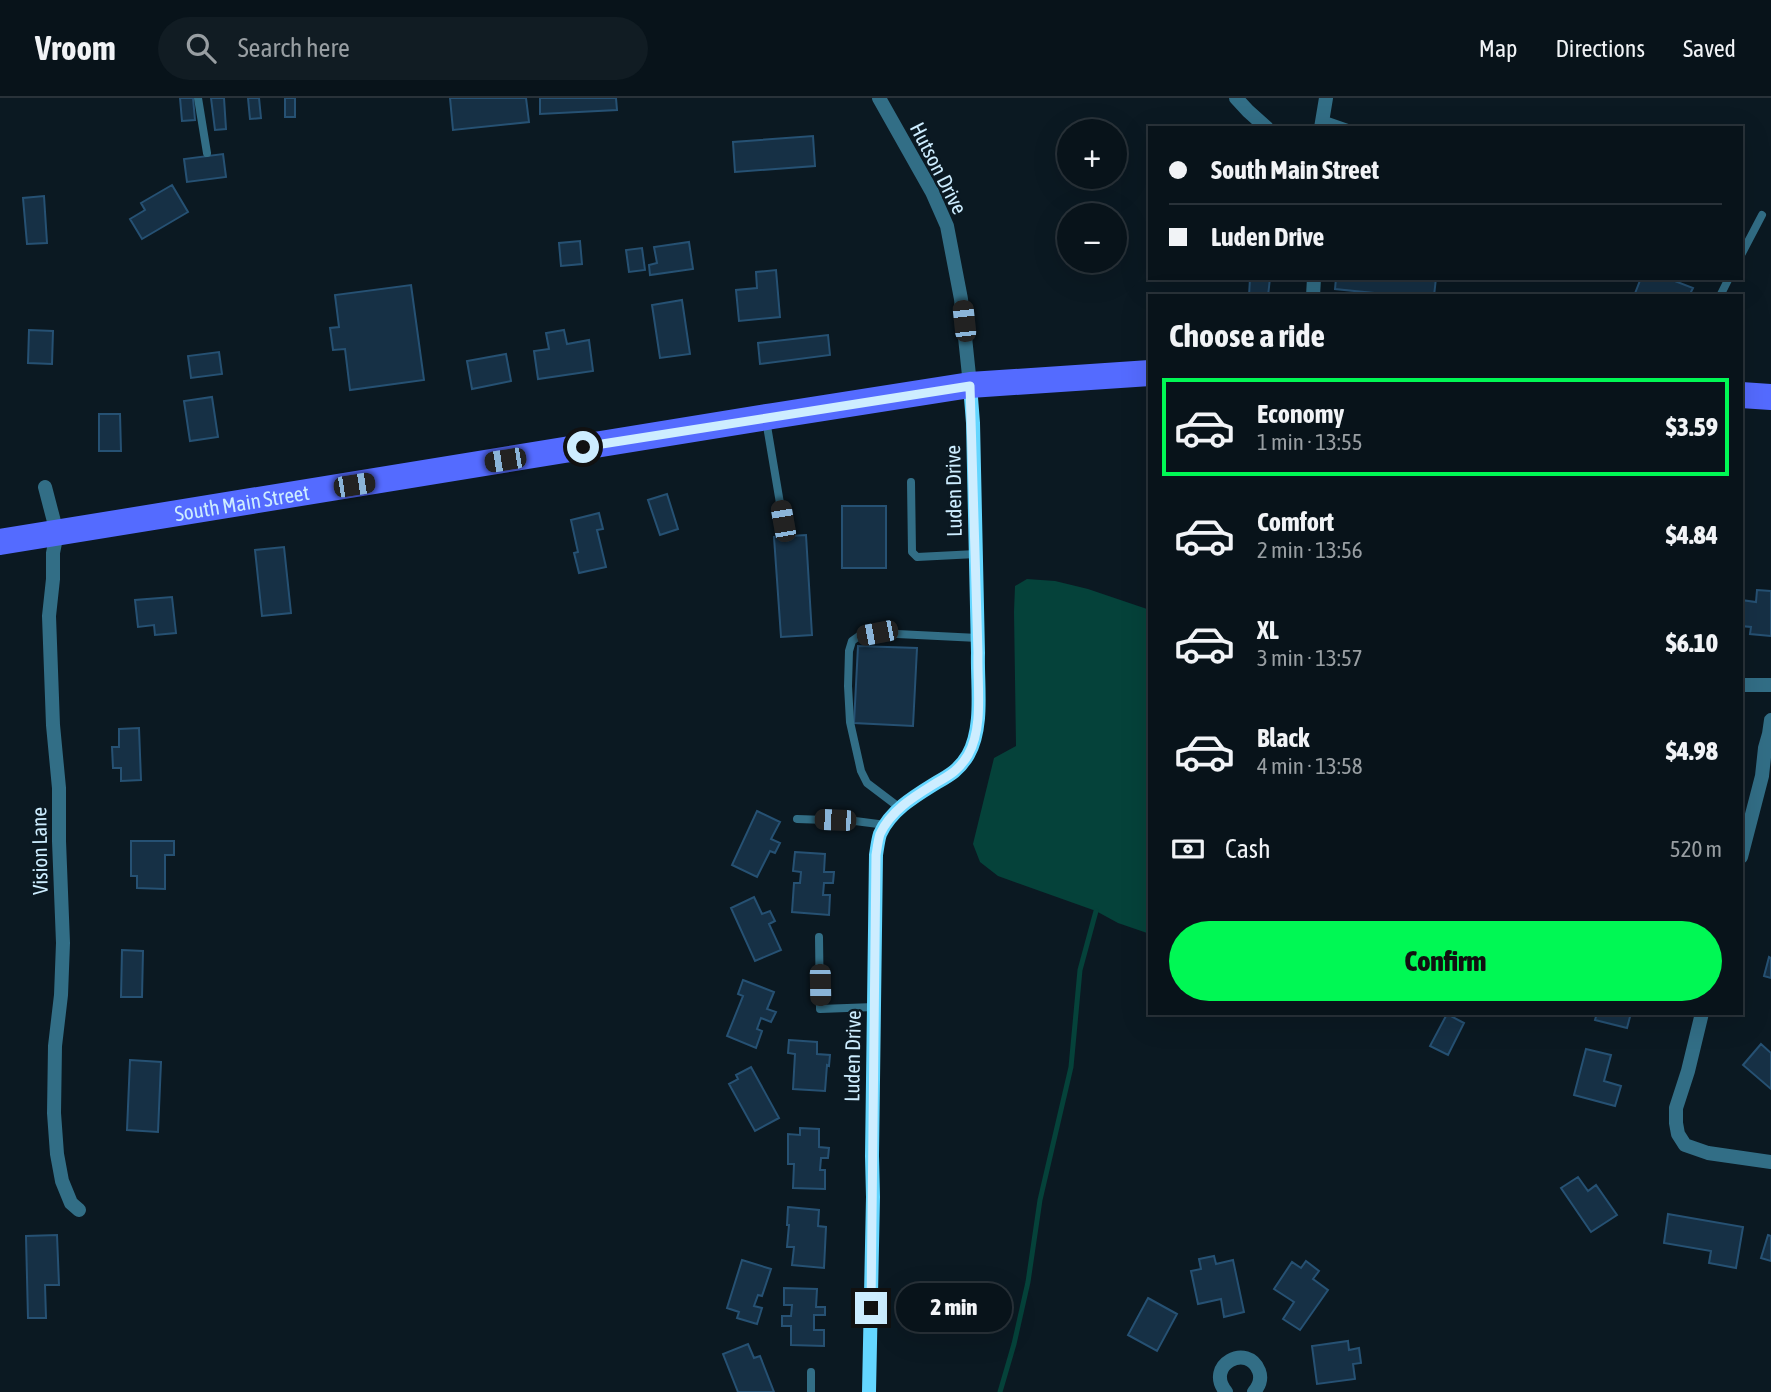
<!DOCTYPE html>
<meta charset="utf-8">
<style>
:root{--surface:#08131a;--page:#111c23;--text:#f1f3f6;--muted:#989ea2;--line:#293239;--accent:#00f854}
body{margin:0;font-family:"Asap Condensed",sans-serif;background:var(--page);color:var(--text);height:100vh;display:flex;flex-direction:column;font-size:26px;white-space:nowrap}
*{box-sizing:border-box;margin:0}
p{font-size:23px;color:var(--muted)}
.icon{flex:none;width:38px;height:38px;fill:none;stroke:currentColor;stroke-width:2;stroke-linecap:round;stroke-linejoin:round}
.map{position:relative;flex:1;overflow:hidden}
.panel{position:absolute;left:1148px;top:196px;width:595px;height:721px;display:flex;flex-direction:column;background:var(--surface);border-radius:0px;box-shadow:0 7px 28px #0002,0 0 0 2px var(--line)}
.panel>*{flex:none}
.top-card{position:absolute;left:1148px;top:28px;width:595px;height:154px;border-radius:0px;box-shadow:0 7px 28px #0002,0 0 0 2px var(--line);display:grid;align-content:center;height:154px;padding:0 21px;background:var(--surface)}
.fabs{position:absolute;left:1057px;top:21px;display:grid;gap:14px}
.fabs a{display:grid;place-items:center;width:70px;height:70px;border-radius:50%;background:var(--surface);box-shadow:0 7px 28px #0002,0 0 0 2px var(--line);font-size:35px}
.end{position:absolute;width:32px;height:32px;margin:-16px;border:9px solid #cdedff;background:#111;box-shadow:0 0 0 4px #111}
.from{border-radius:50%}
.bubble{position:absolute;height:49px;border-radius:24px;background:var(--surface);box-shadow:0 7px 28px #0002,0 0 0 2px var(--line);font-size:23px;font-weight:800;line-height:49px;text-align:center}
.car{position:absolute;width:21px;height:42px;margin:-21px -10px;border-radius:9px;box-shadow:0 0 5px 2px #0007;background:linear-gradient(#222 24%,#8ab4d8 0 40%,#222 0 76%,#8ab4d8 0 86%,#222 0)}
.top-card b{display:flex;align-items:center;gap:24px;height:66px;font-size:26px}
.top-card b+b{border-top:2px solid var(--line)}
.top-card i{width:18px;height:18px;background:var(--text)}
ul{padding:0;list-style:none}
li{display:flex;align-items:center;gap:21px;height:98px;margin:0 14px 10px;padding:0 7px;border:4px solid transparent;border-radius:0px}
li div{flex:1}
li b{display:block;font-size:26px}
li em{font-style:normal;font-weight:800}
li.selected{border-color:var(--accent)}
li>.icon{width:63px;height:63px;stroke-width:1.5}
h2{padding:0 21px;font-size:32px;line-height:84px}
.pay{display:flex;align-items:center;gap:18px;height:77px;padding:0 21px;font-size:26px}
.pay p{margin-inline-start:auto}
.primary-button{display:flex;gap:14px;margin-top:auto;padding:14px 21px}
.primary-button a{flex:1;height:80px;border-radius:42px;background:var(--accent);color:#111;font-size:28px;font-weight:800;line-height:80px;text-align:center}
header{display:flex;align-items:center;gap:42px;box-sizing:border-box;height:98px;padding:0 35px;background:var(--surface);border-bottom:2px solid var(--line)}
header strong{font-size:33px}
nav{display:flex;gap:38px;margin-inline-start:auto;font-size:24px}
.search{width:490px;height:63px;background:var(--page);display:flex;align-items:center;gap:18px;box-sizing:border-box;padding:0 24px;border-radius:38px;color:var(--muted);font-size:26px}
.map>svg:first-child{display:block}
.water{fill:#05423a}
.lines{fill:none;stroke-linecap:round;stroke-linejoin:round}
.stream{stroke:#05423a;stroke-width:5}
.building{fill:#163045;stroke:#265173;stroke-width:2}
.lane{stroke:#326e86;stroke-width:8}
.street{stroke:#326e86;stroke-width:14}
.secondary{stroke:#64d6ff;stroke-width:14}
.primary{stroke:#546bff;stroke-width:26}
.route{stroke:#cdedff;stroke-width:9}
.labels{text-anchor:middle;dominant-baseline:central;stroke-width:5;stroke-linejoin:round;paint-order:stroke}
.street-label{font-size:21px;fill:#cdedff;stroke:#0b1922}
</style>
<header>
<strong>Vroom</strong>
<div class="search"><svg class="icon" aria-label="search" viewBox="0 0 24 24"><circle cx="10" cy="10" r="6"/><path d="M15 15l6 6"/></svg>Search here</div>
<nav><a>Map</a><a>Directions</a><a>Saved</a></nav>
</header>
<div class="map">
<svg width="1771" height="1294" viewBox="0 0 1771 1294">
<rect width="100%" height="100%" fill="#0b1922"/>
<path class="water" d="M1027,481l28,2 33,8 62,21v324l-32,-11 -22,-12 -98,-35 -18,-14 -7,-18 21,-86 22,-12 -2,-134 1,-26z"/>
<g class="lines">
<path class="stream" d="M1000,1294l14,-48 14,-62 12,-82 31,-133 9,-97 16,-59"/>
</g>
<path class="building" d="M180,0h13l2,22 -13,1z
M211,0h13l2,31 -11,1z
M248,0h11l2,20 -11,1z
M285,0h10v19h-10z
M450,0h76l3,24 -76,8z
M540,0h76l1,12 -77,4z
M813,38l2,30 -80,6 -2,-30z
M223,56l3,23 -39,5 -3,-23z
M172,87l16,27 -46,27 -12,-20 15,-9 -4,-7z
M44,98l3,47 -20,1 -4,-46z
M580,143l2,23 -21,2 -2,-23z
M689,144l4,27 -43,6 -1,-10 8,-2 -3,-16z
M642,150l3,22 -16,2 -3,-22z
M776,172l4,47 -41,4 -3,-31 21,-2 -1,-16z
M1250,180h20l-2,18h-19z
M1336,180h100l-2,18h-30l-69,-7z
M1641,180h32l-1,2 21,8 -4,8h-55z
M411,187l13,95 -74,10 -5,-41 -12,1 -3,-22 9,-1 -4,-32z
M682,202l8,54 -30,4 -8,-53z
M29,232l24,1 -1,33 -24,-1z
M564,232l3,14 22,-4 4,31 -55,8 -4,-28 15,-2 -3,-16z
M828,237l2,20 -70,9 -2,-21z
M219,254l3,22 -31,4 -3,-22z
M506,256l5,27 -39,8 -5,-28z
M212,299l6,40 -28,4 -6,-40z
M99,316h21l1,37h-22z
M667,396l11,35 -18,6 -12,-35z
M842,408h44v62h-44z
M599,415l4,16 -6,1 9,37 -27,6 -5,-20 4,-1 -7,-32z
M806,437l6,100 -31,2 -7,-100z
M284,449l7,66 -29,3 -7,-66z
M1757,492l14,1v45l-21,-2 1,-7 -10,-1v-26l15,2z
M172,499l4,36 -21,2 -1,-10 -16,2 -3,-27z
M858,548l59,2 -4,78 -59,-3z
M139,630l2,52 -20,1v-13h-8l-1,-21h7v-18z
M757,713l23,11 -9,17 9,4 -5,10 -5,-2 -13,26 -25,-12z
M131,743h43v14h-9v34l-28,-1v-12h-6z
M795,754l30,2 -1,18h10l-1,11h-9l-1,12h7l-1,20 -37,-3 2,-29h6l1,-11 -8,-1z
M754,799l8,17 8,-3 5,10 -6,3 12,26 -26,11 -24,-53z
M122,852l21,1 -1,46h-21z
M1769,859l2,1v20l-7,-2z
M743,882l31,12 -7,17 9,3 -5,10 -10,-4 -4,11 5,2 -6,17 -29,-12 16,-40 -5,-2z
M1597,915h34l-4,15 -32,-8z
M1447,916l17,9 -16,32 -18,-9z
M789,942l28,2v12l13,1 -1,11 -2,-1 -2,26 -32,-2 2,-35 -7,-1z
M1761,946l10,9v36l-28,-24z
M1586,951l25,6 -7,26 17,5 -6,20 -41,-11z
M130,962l31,2 -3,70 -31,-2z
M751,969l28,51 -24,13 -26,-47 9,-5 -2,-4z
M800,1030l19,1v18l10,1 -1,10h-7l-1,12h5v19l-32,-1 1,-24h-6v-30l12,1z
M1578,1079l10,14 8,-6 21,30 -26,17 -30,-44z
M788,1109l31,3 -1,16 8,1 -2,41 -32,-3 2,-18h-7l2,-22h-2z
M1668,1116l75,13 -7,41 -27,-5 2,-12 -47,-8z
M57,1137l2,50h-14l1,33h-18l-2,-82z
M1768,1137l3,1v25l-10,-3z
M1214,1158l2,8 17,-4 11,52 -20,5 -3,-18 -23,5 -7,-33 10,-2 -2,-10z
M742,1162l29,9 -9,27 -4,-1 -4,11 8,2 -5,16 -20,-6 2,-6 -12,-4z
M1306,1163l13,10 -6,8 15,11 -28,40 -17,-11 11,-17 -20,-13 18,-27 9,6z
M784,1190l33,1 -1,18h9v8h-11v15h10v16l-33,-1v-19h-9v-10h9l1,-11h-8z
M1148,1200l29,16 -20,37 -29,-16z
M1348,1243l1,9 10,-2 2,15 -8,1 2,15 -38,5 -5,-38z
M748,1246l6,14 6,-2 14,36h-36l-15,-38z"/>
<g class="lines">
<path class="lane" d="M198,0l9,55
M1322,21l26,9
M1741,157l21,-40
M1720,198l9,-18
M766,322l17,101
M911,384l1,70 5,5 59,-3
M900,710l-33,-25 -6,-12 -11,-49 -2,-36 1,-35 3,-10 7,-5 18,-3 101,5
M797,721l58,2 31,4
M819,839l1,72 54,-2
M811,1294v-20"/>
<path class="street" d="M879,0l53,94 15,34 14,73 9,86
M1236,0l12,13 19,17
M1321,30l5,-30
M1313,198l1,-18
M45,389l12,46 -4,20v26l-4,37 4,109 6,63v53l4,102 -2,52 -6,51 -1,67 3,41 5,27 9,22 8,7
M1741,587h30
M1741,759l21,-81 3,-28 4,-14 2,-14
M1702,915l-14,58 -12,37v15l2,11 7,11 23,8 63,9
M1226,1294c-22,-27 22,-50 33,-21 3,8 0,15 -5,21"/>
<path class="secondary" d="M869,1294l4,-195 -1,-41 4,-301c1,-6 2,-15 4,-21 11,-24 35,-38 56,-51 14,-8 23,-13 32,-28 16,-28 9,-70 10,-102l-5,-230 -3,-38"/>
<g class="primary">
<path d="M1741,297l30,2"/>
<path id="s1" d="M0,444l773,-126 197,-31 180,-12"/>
</g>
</g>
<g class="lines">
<path class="route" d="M583,349l387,-61 8,267c-1,32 6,74 -10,102 -9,15 -18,20 -32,28 -21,13 -45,27 -56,51 -2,6 -3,15 -4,21l-5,453"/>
</g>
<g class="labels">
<g class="street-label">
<text transform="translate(939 70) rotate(63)">Hutson Drive</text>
<text transform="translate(953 393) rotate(-91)">Luden Drive</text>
<text stroke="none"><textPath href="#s1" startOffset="245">South Main Street</textPath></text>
<text transform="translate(39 753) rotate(-91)">Vision Lane</text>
<text transform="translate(852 958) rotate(-89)">Luden Drive</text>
</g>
</g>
</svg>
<div class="fabs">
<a>+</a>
<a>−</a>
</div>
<i class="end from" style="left:583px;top:349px"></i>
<i class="end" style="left:871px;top:1210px"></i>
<div class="bubble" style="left:896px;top:1185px;width:116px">2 min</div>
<i class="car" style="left:964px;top:223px;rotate:354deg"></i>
<i class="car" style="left:505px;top:362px;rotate:261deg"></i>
<i class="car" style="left:354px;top:387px;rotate:81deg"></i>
<i class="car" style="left:783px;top:423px;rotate:350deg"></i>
<i class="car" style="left:877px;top:535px;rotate:259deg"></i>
<i class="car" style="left:835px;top:722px;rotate:272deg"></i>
<i class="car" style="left:820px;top:887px;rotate:179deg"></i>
<div class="top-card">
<b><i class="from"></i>South Main Street</b>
<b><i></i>Luden Drive</b>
</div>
<section class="panel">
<h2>Choose a ride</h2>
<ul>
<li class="selected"><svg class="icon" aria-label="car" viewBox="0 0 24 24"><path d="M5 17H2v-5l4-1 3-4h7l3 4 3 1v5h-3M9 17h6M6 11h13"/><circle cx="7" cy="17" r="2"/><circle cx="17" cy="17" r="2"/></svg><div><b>Economy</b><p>1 min · 13:55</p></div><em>$3.59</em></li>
<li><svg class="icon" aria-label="car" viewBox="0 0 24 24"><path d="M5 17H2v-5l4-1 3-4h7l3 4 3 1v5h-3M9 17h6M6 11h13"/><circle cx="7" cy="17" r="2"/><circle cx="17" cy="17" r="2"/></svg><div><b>Comfort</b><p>2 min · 13:56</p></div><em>$4.84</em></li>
<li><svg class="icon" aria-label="car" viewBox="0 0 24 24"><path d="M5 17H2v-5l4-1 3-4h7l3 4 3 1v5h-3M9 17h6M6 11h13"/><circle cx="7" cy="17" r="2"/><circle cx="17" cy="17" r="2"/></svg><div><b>XL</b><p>3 min · 13:57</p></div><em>$6.10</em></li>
<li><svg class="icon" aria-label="car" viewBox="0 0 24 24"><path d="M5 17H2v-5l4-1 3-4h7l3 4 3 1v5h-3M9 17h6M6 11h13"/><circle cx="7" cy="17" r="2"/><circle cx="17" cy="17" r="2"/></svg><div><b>Black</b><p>4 min · 13:58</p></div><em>$4.98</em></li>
</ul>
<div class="pay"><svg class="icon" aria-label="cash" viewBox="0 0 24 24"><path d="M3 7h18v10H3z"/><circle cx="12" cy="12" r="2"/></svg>Cash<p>520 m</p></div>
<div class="primary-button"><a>Confirm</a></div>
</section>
</div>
